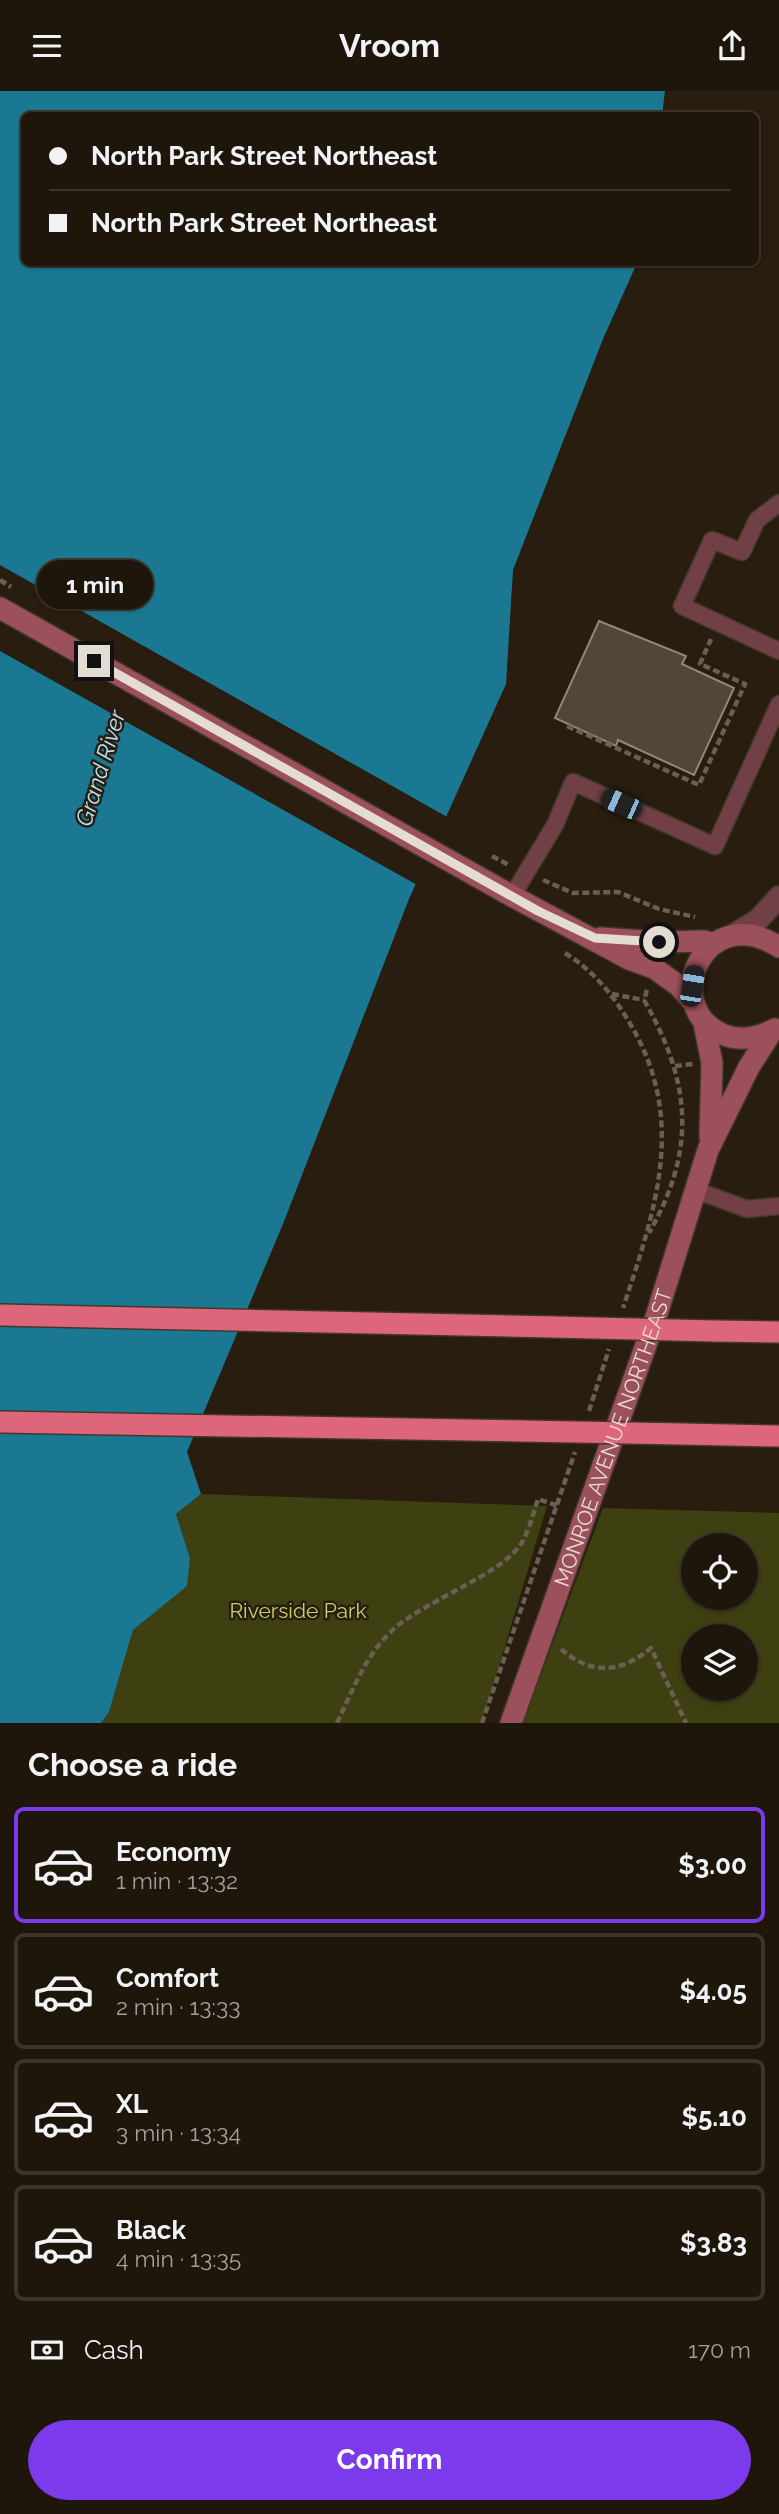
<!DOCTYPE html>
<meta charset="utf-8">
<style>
:root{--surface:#1e160a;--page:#2b2318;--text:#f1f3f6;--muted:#a19f9c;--line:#3c352b;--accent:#7c3aed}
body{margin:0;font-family:Raleway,sans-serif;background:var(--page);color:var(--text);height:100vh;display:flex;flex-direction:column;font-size:26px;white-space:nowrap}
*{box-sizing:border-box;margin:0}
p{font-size:23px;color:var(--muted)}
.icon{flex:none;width:38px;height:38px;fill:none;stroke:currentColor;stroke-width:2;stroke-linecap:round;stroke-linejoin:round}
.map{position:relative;height:1632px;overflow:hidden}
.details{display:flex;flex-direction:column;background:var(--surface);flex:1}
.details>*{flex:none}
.top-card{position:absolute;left:21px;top:21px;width:738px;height:154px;border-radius:10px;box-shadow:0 2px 5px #0004,0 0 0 2px var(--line);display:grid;align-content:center;height:154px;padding:0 28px;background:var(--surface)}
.tools{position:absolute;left:681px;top:1442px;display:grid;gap:14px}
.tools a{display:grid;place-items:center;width:77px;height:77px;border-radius:50%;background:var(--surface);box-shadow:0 2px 5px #0004,0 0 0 2px var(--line);font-size:35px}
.end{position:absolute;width:32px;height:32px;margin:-16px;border:9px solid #e4dcd3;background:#111;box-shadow:0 0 0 4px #111}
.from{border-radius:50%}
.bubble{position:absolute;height:49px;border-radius:24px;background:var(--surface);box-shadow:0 2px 5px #0004,0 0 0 2px var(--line);font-size:23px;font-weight:700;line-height:49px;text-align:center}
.car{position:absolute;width:21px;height:42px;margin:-21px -10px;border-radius:9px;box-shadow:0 0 5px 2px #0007;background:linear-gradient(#222 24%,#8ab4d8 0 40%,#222 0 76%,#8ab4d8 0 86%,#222 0)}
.top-card b{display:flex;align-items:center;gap:24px;height:66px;font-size:26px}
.top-card b+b{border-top:2px solid var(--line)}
.top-card i{width:18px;height:18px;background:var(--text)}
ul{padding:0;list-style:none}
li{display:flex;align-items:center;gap:21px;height:116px;margin:0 14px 10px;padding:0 14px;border:4px solid var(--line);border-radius:10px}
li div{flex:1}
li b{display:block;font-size:26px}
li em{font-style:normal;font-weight:700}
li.on{border-color:var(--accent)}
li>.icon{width:63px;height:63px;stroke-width:1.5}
h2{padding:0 28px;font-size:32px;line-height:84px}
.pay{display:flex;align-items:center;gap:18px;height:77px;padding:0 28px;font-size:26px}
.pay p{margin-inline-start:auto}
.cta{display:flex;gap:14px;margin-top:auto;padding:14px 28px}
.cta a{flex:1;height:80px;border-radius:42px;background:var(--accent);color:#fff;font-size:28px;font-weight:700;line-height:80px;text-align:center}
header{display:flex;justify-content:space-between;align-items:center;height:91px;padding:0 28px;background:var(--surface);font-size:32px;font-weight:700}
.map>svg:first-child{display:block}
.green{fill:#3e4012;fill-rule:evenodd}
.water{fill:#1b7892}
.pier{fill:#281d0e}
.building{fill:#524636;stroke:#938674;stroke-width:2}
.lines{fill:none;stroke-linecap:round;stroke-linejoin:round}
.service-casing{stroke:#42382a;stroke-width:19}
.minor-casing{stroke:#42382a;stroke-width:24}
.secondary-casing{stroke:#42382a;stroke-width:24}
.motorway-casing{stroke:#42382a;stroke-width:24}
.path{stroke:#695f52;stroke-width:4.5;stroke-dasharray:7 3.5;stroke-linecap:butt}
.service{stroke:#704046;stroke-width:16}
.minor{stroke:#704046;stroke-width:21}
.secondary{stroke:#9c505c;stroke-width:21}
.motorway{stroke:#de667b;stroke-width:21}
.motorway-bridge-casing{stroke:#42382a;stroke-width:24;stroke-linecap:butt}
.motorway-bridge{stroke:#de667b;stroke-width:21}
.route{stroke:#e4dcd3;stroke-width:9}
.labels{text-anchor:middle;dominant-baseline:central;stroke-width:5;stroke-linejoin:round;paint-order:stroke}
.street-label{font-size:21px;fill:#e4dcd3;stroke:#281d0e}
.park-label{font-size:21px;fill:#c8cf6e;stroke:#281d0e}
.water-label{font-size:23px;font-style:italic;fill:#bbe5f4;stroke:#281d0e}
</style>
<header><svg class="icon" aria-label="menu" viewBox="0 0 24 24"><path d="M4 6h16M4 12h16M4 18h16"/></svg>Vroom<svg class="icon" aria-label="share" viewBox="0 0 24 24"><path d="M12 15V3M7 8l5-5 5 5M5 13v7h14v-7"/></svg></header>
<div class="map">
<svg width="779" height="1632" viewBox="0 0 779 1632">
<rect width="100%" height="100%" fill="#281d0e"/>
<path class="green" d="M201,1403l346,12 -65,217h-381l8,-11 24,-82 53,-44 4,-28 -14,-44z
M603,1417l176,5v210h-256zM693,1454h53v53h-53zM693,1545h53v53h-53z"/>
<path class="water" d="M0,0h665l-3,24h-638v148h613l-34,76 -90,231 -7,114 -97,215 -126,325 -96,228 14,42 -25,20 14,44 -3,28 -54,44 -24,82 -8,11h-101z"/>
<path class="pier" d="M0,474l449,253 -30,68 -419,-235z"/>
<path class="building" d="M599,530l87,35 -4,8 52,24 -40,87 -76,-35 -2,6 -61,-28z"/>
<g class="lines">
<g class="service-casing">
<path id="service" d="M779,412l-22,17 -15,32 -30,-12 -30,66 97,45
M512,805l43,-71 18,-43 142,64 64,-142
M695,1099l52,19 32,-3"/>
</g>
<g class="minor-casing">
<path id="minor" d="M733,844l25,-15 21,-23"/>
</g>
<g class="secondary-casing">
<g id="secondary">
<path d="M0,517l512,288 117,63 25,9 25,18 15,17"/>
<path d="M600,847l59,4 45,-1 7,2"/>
<path d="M704,932l8,40 -2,74"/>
<path d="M775,938c-17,9 -35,13 -53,5 -64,-29 -17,-135 57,-87"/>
<path id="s1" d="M511,1632l145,-406 52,-167 41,-83 23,-36"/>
</g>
</g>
<g class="motorway-casing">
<path id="motorway" d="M0,1224l554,12
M714,1240l65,1
M0,1331l523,9
M682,1343l97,2"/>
</g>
<path class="path" d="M0,489l11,7
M567,635l132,59 46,-101 -45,-20 11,-25
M492,765l17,9
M543,789l30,13 45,-1 41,17 36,8
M565,862c29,18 50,44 67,74 55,95 23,184 -9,281
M647,899l-3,10c47,82 53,149 5,233
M612,903l32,6
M675,975l18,-2
M589,1320l20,-62
M561,1558c31,27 60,24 90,-1l35,75
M337,1632c16,-34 30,-71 59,-96 32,-27 105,-53 125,-83 8,-13 12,-30 17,-45l20,7
M482,1632l93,-271"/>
<use href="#service" class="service"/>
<use href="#minor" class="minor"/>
<use href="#secondary" class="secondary"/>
<use href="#motorway" class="motorway"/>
<g class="motorway-bridge-casing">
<path id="motorway-bridge" d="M554,1236l160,4
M523,1340l159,3"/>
</g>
<use href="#motorway-bridge" class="motorway-bridge"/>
</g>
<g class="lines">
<path class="route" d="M94,570l444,250 57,27 64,4"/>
</g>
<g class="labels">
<g class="street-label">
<text stroke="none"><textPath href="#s1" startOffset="303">MONROE AVENUE NORTHEAST</textPath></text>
</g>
<g class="park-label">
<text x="298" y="1519">Riverside Park</text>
</g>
<g class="water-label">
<text transform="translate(100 677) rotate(-73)">Grand River</text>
</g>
</g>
</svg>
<div class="tools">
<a><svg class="icon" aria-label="locate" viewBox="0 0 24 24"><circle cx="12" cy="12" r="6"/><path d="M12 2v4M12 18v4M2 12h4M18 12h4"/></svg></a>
<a><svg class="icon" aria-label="layers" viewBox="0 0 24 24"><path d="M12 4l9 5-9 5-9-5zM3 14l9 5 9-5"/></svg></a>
</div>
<i class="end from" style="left:659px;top:851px"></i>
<i class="end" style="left:94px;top:570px"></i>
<div class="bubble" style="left:37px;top:469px;width:116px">1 min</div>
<i class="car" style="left:621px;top:713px;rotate:294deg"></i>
<i class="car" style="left:692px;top:895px;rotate:9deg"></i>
<div class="top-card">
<b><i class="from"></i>North Park Street Northeast</b>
<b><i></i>North Park Street Northeast</b>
</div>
</div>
<section class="details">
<h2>Choose a ride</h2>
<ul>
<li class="on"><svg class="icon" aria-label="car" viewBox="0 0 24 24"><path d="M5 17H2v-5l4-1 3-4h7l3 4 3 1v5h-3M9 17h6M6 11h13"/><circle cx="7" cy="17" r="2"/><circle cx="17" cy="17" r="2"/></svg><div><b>Economy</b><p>1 min · 13:32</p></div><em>$3.00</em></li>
<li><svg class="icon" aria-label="car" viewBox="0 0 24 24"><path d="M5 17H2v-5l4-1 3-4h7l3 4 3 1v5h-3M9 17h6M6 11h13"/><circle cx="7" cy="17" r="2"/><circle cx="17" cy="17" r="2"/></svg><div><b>Comfort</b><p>2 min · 13:33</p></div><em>$4.05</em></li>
<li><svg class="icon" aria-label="car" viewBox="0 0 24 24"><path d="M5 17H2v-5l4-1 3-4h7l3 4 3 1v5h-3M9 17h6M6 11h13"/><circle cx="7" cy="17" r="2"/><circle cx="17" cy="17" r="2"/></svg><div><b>XL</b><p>3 min · 13:34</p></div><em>$5.10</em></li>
<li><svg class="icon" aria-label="car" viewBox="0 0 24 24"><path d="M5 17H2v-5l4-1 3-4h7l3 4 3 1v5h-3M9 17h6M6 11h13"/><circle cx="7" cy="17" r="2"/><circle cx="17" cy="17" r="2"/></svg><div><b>Black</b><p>4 min · 13:35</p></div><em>$3.83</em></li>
</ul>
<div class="pay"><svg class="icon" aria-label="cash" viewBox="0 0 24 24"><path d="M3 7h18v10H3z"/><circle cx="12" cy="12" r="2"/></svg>Cash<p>170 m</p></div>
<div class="cta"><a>Confirm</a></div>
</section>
